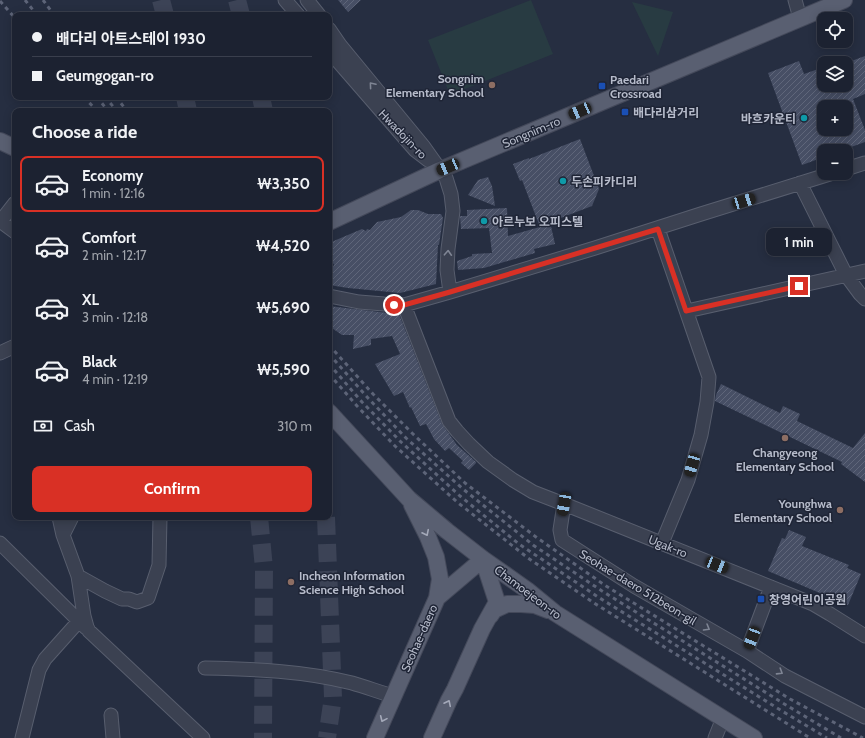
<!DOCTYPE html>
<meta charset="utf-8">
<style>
:root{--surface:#1c2231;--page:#252a39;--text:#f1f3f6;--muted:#a0a4ab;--line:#3a3f4d;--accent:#d93025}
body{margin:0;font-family:Cabin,"Noto Sans KR",sans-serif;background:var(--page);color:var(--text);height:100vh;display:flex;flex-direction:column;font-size:15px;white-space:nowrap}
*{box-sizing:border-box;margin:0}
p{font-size:13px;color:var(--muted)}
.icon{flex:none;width:22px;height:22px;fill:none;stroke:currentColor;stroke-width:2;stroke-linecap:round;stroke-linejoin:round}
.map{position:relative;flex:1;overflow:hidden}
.drawer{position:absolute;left:12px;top:108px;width:320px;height:412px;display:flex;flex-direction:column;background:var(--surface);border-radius:8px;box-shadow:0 2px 10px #0003,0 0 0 1px var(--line)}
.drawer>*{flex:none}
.guide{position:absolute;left:12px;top:12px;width:320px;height:88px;border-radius:8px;box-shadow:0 2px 10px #0003,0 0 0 1px var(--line);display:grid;align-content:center;height:88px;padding:0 20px;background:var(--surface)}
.buttons{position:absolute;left:817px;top:12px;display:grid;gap:8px}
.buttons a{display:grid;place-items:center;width:36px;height:36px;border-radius:8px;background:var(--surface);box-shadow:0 2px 10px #0003,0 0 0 1px var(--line);font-size:20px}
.end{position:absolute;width:18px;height:18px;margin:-9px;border:5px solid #d93025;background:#fff;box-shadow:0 0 0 2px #fff}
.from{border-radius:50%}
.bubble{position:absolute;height:28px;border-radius:8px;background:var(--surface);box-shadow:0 2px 10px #0003,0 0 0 1px var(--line);font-size:13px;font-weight:800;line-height:28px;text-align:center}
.car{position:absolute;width:12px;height:24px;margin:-12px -6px;border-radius:5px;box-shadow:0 0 3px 1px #0007;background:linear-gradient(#222 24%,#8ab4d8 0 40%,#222 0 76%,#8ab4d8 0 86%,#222 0)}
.guide b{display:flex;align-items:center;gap:14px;height:38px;font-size:15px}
.guide b+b{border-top:1px solid var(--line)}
.guide i{width:10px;height:10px;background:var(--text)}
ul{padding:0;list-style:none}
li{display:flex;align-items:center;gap:12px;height:56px;margin:0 8px 6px;padding:0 12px;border:2px solid transparent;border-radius:8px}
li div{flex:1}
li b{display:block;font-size:15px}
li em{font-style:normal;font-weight:800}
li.current{border-color:var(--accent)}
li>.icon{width:36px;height:36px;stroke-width:1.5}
h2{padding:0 20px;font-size:18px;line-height:48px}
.pay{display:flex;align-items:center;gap:10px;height:44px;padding:0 20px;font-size:15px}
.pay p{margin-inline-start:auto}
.primary-button{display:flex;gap:8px;margin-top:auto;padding:8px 20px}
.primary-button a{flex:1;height:46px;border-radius:8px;background:var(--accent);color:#fff;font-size:16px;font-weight:800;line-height:46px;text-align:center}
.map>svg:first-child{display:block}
.grass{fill:#283b42}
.building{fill:url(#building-hatch);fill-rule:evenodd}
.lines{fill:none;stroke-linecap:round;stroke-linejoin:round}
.highway-tunnel{stroke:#3c4356;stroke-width:18;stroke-dasharray:18 9;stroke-linecap:butt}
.minor-casing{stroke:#585e6e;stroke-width:15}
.major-casing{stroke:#44495a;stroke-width:18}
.minor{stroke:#3b4151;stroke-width:13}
.major{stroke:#595f71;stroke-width:16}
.rail{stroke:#5d6478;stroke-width:3;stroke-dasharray:4 4;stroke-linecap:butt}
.oneway{stroke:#7f8594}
.oneway2{stroke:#a4a9b9}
.route{stroke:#d93025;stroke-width:5}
.education-dot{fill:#8d6e63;stroke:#1f2536;stroke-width:1.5}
.transit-dot{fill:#1a4fb4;stroke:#1f2536;stroke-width:1.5}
.culture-dot{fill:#0f9aa8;stroke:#1f2536;stroke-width:1.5}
.labels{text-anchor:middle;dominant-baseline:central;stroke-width:3;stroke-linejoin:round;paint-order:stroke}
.poi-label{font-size:12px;font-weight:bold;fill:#b7bccb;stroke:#1f2536;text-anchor:start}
.street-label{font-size:12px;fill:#b7bccb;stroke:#1f2536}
</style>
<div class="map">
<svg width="865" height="738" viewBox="0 0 865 738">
<defs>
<pattern id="building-hatch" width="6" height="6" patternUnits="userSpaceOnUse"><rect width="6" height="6" fill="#474f65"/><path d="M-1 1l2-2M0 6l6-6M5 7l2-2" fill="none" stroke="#5f667a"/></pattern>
</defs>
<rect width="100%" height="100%" fill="#262e41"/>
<path class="grass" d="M531,0l22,54 -103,41 -22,-55z
M632,2l41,10 -15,44z"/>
<path class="building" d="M338,0h23l-13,12z
M865,56v38l-12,5 12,31v12l-25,9h-16v6l-22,8 -34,-92 31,-12 5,13 20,-7v18h22v-22zM824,107h22v22h-22z
M580,139l19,50 -7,17 -42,16 5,22 -21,5 1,4 -51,15 -26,2 -1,-9 15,-5v-2l20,-1 -3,-25 -28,1 -1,-13h7v-6l40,-2 1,28 32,-9 -18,-47 -2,1 -7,-17 16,-6v1z
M488,177l4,9 3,20 -27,-11 10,-15z
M411,210h7l10,4h13l2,4 -4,27h-1l-2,39 -36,9 -52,-5 -19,-3v-4l5,-17 -5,-2v-19l33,-14 4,2 1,-2 3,1 7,-8 24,-5z
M329,306l59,7v1h11l43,110 15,21 19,17v1l-7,7 -8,-7 2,-2 -14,-13 -4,3 -11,-12 -8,-15 -6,2 -9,-19 -1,1 -7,-16 -9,4 -19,-32 25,-10 -8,-18 -21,3v6l-18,4 1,-14h-12l-13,-9z
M721,384l59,29 3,-7 17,8 -3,7 56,27 12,-15v49l-24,-18 1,-2 -127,-61 1,-6z
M789,530l17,7 -4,9 47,19 -2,3 14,6 -13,31 -80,-34 14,-33 3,1z"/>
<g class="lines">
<path class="highway-tunnel" d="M161,0l4,15
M237,0l4,15
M185,97l3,14
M261,97l3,14
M259,517l5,51 -1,170
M326,517l7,180 -6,41"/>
<g class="minor-casing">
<path id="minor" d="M285,0l13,15
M307,0l12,15
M795,0l5,18
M329,29l11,16 84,102 22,31 5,16 2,17 -5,38 -1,21 3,22
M329,51l86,99 13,10
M846,169l19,-6
M800,183l46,92 14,19 5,5
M0,221l15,11
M0,222l15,-19
M658,229l51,148 -2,25 -6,33 -13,45 -26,63
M329,296l30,6 25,2 20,1 46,-13 145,-44 106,-34 132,-41
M404,305l45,116 8,10 12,13 19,18 25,18 20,12 31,12 249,100 17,10 35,22
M687,311l178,-40
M0,353l15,-7
M564,504l-4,26 2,10 72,46 113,65 38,25 80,41
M59,517l4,18 15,41 6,40 3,11 2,4 114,107
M63,535l9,-18
M0,543l86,85
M78,576l27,15 17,8h7l8,3 11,-4 11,-33 1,-48
M747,651l24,-64
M205,668c49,1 99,3 147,15 14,4 27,9 41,13
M111,715l2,23
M22,738l17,-68 6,-11 34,-38
M715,738l8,-20"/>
</g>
<g class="major-casing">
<path id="major" d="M0,141l15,7
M329,222l111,-52 404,-170
M329,412l80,87 38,32 36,28 44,31 28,23 199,125
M412,505l16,32 8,20 4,22 -3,19
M490,616l4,-6 13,-6h14l14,1 13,5
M375,738l62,-140 46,-39
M432,738l17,-38 6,-11 27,-60 15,-27 -14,-43"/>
</g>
<use href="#minor" class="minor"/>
<use href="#major" class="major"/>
<path class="rail" d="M25,0l12,15
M43,0l11,15
M0,1l15,17
M84,97l13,14
M97,97l11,14
M105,97l12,14
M116,97l11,14
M329,345l44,49 39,39 53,50 71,54 70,49 184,113 73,39
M329,354l39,44 38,40 57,51 70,56 69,46 184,114 55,33
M329,364l33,38 39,40 59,54 59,48 79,53 184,114 45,27
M329,374l28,32 38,40 62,56 71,56 66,45 216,135"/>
</g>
<defs><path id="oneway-chevron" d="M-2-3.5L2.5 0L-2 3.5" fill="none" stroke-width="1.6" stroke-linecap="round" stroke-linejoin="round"/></defs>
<g class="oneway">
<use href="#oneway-chevron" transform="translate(372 85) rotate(-130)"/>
<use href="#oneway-chevron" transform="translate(448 253) rotate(-87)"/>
<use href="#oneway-chevron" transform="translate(707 628) rotate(30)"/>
<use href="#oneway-chevron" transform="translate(780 672) rotate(32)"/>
</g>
<g class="oneway2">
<use href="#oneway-chevron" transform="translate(426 533) rotate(64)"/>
<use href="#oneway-chevron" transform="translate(448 703) rotate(-64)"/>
<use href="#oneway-chevron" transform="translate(383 719) rotate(114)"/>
</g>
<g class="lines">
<path class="route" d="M394,305h10l46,-13 208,-63 28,82 113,-25"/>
</g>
<g class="education-dot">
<circle cx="492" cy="85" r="4"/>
<circle cx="785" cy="438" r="4"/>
<circle cx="840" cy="510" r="4"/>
<circle cx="291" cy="582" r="4"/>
</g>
<g class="transit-dot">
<rect x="598" y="82" width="8" height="8" rx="2"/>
<rect x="621" y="108" width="8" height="8" rx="2"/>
<rect x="757" y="595" width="8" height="8" rx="2"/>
</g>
<g class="culture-dot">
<circle cx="804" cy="118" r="4"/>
<circle cx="563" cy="181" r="4"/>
<circle cx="484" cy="221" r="4"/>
</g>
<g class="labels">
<g class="poi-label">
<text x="484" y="78" text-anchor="end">Songnim<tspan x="484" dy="14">Elementary School</tspan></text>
<text x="610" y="79">Paedari<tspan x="610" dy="14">Crossroad</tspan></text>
<text x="633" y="112">배다리삼거리</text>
<text x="796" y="118" text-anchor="end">바흐카운티</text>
<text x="571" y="181">두손피카디리</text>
<text x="492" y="221">아르누보 오피스텔</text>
<text x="785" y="452" text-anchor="middle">Changyeong<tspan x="785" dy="14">Elementary School</tspan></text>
<text x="832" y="503" text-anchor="end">Younghwa<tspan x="832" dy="14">Elementary School</tspan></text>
<text x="299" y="575">Incheon Information<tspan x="299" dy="14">Science High School</tspan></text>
<text x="769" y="599">창영어린이공원</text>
</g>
<g class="street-label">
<text transform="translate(531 132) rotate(-23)">Songnim-ro</text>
<text transform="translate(403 134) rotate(46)">Hwadojin-ro</text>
<text transform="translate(668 546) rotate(22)">Ugak-ro</text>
<text transform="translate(638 587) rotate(31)">Seohae-daero 512beon-gil</text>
<text transform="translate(528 592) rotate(37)">Chamoejeon-ro</text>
<text transform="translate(419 638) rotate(-66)">Seohae-daero</text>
</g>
</g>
</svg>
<div class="buttons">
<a><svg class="icon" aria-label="locate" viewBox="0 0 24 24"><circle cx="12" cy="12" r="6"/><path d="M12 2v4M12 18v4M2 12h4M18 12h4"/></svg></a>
<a><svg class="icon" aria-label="layers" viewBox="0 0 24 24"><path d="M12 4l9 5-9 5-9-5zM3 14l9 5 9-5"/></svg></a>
<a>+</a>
<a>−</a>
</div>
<i class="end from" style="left:394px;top:305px"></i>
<i class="end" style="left:799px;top:286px"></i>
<div class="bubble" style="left:766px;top:228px;width:66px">1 min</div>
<i class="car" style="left:580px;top:111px;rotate:247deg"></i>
<i class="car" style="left:448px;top:167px;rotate:247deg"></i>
<i class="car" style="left:744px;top:201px;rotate:73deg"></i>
<i class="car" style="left:692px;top:465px;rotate:196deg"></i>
<i class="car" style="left:564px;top:504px;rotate:190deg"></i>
<i class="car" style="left:717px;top:565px;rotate:112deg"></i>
<i class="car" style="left:752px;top:638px;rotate:201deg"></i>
<div class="guide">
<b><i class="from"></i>배다리 아트스테이 1930</b>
<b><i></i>Geumgogan-ro</b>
</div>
<section class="drawer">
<h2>Choose a ride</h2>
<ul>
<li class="current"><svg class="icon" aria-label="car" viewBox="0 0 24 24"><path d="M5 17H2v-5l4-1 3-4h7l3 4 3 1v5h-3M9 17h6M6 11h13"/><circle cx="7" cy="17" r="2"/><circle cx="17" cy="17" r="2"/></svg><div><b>Economy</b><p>1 min · 12:16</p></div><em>₩3,350</em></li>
<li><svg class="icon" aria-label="car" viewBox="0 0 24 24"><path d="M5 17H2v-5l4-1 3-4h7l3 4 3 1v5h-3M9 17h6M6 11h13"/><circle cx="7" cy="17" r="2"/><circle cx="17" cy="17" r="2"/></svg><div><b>Comfort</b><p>2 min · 12:17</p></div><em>₩4,520</em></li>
<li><svg class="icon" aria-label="car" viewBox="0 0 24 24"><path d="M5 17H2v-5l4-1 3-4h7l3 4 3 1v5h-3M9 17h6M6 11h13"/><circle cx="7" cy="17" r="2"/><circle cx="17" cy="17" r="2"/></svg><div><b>XL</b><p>3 min · 12:18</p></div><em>₩5,690</em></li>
<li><svg class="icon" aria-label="car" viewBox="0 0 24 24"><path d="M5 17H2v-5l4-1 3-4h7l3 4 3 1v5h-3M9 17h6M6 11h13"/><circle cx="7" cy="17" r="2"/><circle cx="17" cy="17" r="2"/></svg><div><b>Black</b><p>4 min · 12:19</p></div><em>₩5,590</em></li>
</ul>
<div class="pay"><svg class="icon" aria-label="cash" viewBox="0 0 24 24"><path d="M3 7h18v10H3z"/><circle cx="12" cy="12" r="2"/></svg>Cash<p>310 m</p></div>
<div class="primary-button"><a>Confirm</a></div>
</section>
</div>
